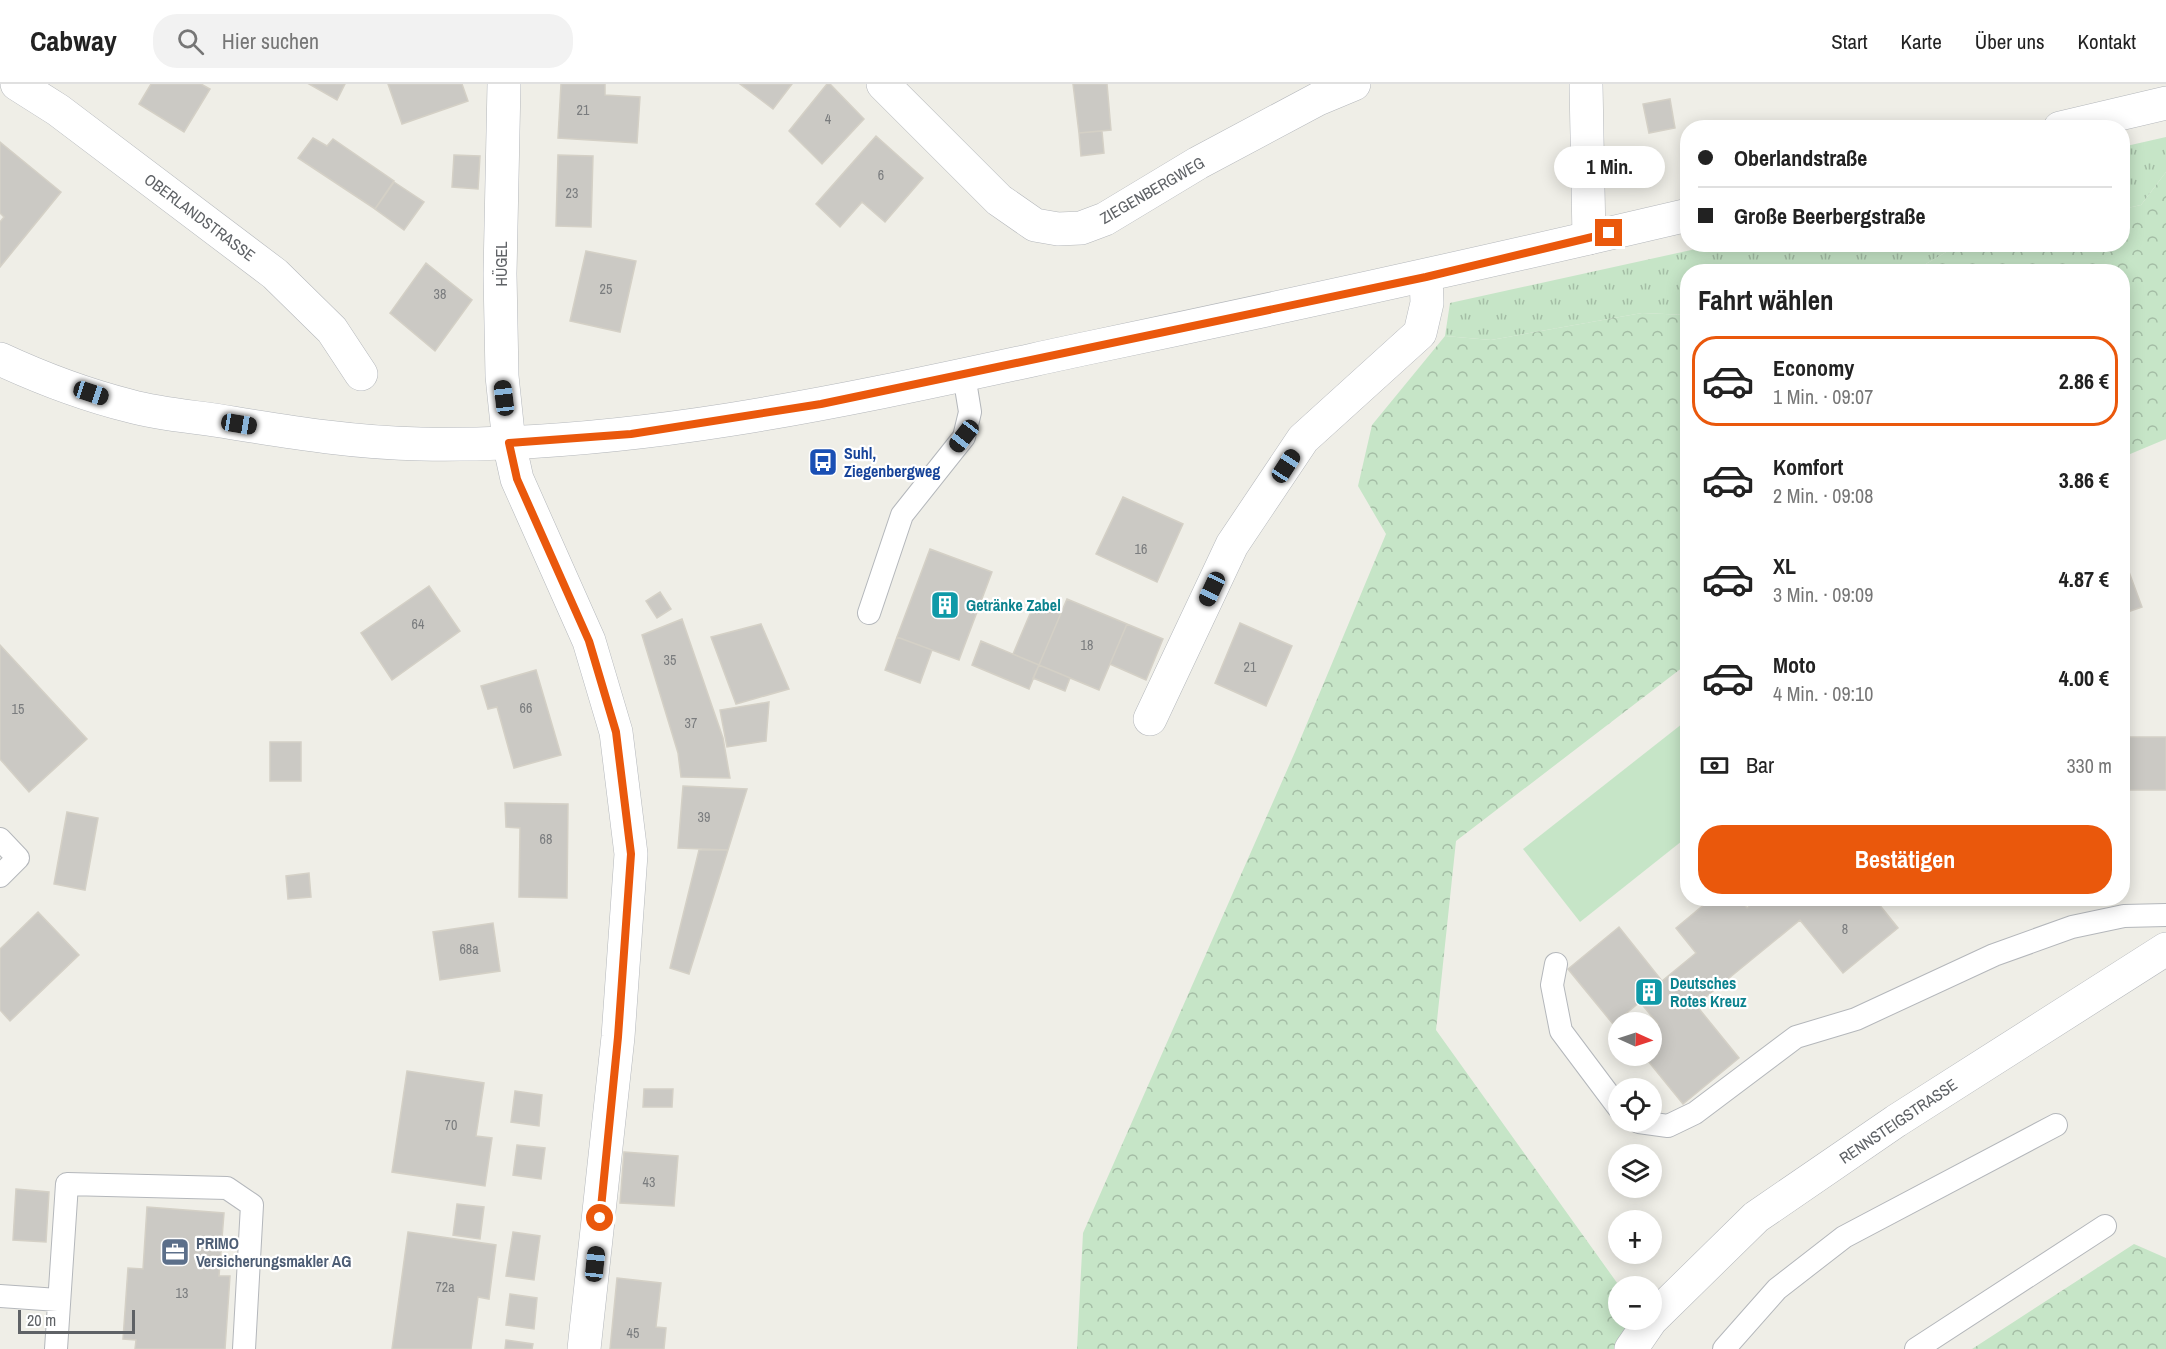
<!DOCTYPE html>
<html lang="de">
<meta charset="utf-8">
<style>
:root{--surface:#fff;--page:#f2f2f2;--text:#222;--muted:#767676;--line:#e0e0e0;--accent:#ea580c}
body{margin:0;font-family:"Archivo Narrow",sans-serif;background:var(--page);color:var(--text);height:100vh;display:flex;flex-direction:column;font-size:22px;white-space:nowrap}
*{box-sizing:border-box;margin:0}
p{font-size:20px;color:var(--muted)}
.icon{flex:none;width:33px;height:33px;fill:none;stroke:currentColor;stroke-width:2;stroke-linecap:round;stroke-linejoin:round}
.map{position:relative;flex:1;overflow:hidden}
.panel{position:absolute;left:1680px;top:180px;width:450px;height:642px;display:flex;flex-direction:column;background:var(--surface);border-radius:24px;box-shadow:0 3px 15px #0003}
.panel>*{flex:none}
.top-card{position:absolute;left:1680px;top:36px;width:450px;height:132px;border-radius:24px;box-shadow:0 3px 15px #0003;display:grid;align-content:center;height:132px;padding:0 18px;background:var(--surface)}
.needle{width:39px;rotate:93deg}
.tools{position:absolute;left:1608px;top:928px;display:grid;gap:12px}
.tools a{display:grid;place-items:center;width:54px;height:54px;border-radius:50%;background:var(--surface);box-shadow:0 3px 15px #0003;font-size:30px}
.scale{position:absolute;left:18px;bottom:15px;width:117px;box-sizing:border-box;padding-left:6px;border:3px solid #5f6266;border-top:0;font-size:16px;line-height:21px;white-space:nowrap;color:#5f6266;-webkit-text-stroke:4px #fff;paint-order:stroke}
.end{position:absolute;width:27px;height:27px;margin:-14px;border:8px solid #ea580c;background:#fff;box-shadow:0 0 0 3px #fff}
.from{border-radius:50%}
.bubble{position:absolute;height:42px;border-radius:21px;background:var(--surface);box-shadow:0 3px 15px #0003;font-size:20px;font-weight:800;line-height:42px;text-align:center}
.car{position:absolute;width:18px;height:36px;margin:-18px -9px;border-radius:8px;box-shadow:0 0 4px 2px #0007;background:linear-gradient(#222 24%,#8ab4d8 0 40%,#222 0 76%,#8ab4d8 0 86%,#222 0)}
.top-card b{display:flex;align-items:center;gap:21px;height:57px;font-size:22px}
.top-card b+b{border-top:2px solid var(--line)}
.top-card i{width:15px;height:15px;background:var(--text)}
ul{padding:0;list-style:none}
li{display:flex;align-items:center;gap:18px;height:90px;margin:0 12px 9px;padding:0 6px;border:3px solid transparent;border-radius:24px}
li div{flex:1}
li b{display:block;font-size:22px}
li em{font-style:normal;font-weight:800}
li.active{border-color:var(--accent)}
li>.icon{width:54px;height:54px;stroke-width:1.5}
h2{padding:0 18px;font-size:27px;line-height:72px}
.pay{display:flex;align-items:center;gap:15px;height:66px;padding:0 18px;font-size:22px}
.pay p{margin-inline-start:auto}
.cta{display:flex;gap:12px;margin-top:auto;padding:12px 18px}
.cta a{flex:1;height:69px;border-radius:24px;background:var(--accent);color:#fff;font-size:24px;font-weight:800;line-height:69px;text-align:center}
header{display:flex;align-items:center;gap:36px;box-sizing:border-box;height:84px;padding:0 30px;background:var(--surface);border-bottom:2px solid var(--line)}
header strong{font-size:28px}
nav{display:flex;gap:33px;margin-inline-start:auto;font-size:21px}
.search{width:420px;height:54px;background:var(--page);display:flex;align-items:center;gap:15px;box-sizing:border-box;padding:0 21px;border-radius:24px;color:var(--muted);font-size:22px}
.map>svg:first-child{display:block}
.grass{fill:url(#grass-tufts)}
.forest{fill:url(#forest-crowns)}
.pitch{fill:#c6e5c7}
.building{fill:#cbc9c4;stroke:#d4d0c6;stroke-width:1.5}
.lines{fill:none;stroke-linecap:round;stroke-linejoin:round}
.service-casing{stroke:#b4b7bb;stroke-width:24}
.minor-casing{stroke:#b4b7bb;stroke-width:34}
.tertiary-casing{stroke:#b4b7bb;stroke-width:34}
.service{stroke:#fff;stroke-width:22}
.minor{stroke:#fff;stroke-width:33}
.tertiary{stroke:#fff;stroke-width:33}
.route{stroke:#ea580c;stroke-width:8}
.labels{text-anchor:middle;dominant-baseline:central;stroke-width:4.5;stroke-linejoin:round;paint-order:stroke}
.number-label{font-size:14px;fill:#7a7c7e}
.street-label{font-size:16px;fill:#5f6266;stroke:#fff}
.transit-label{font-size:16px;font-weight:bold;fill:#164399;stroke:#fff;text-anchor:start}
.culture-label{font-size:16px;font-weight:bold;fill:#0d838f;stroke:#fff;text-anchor:start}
.service-label{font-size:16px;font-weight:bold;fill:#4e5e75;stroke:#fff;text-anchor:start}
</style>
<header>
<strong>Cabway</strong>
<div class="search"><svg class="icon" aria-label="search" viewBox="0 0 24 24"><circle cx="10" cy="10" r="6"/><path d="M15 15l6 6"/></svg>Hier suchen</div>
<nav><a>Start</a><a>Karte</a><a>Über uns</a><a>Kontakt</a></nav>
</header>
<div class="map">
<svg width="2166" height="1265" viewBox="0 0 2166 1265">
<defs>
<pattern id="grass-tufts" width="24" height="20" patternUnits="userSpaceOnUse" patternTransform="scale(1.5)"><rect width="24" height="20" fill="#c6e5c7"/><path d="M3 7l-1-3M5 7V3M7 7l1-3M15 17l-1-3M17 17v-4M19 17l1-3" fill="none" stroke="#a4bda5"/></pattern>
<pattern id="forest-crowns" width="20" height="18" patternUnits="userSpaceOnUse" patternTransform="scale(1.5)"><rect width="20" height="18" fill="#c6e5c7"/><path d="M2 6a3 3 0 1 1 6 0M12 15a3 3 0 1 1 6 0" fill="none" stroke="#a4bda5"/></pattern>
</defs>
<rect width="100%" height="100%" fill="#efeee7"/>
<path class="grass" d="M2166,53v35l-25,33 -18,4 -1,-62z
M1714,161h244l-44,26 -226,1 -1,43 -45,-2 -151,27 -46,-4 5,-33z"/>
<path class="forest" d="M2166,88v267l-43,18 -1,-185 -208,-1 44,-26 164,-1 1,-35 18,-4z
M1642,229l45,2v349l-231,177 -20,189 184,257 -2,33h25l-12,29h-554l6,-116 212,-481 91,-218 -28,-48 14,-61 73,-89 46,4z
M2134,1160l32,14v91h-194z"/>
<path class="pitch" d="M1687,636v117l-107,85 -57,-73z"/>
<path class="building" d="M151,0h50l9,5 -26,43 -45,-28z
M309,0h36l-8,16z
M388,0h74l6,17 -66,23z
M561,0h44v11l35,2 -3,46 -79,-5z
M740,0h52l-19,25z
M827,0h3l34,35 -42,45 -33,-33z
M1073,0h34l4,46 -32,3z
M1670,15l5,29 -26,5 -6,-29z
M1102,47l2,22 -23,3 -2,-23z
M876,52l47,42 -38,44 -23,-20 -22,25 -24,-23z
M313,54l14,8 6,-7 61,42 -19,28 -77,-51z
M0,58l61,50 -61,75v-45l4,-5 -4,-4z
M454,71l26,1 -2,33 -26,-2z
M558,71l35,1 -2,71 -35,-1z
M394,98l30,20 -20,28 -29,-21z
M586,167l50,10 -16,71 -50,-11z
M426,179l46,37 -37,51 -45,-38z
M1123,413l60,27 -26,58 -61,-28z
M930,465l62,23 -33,88 -62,-23z
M2122,469l20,54 -20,7z
M429,502l31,45 -68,49 -31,-47z
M660,508l11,17 -14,9 -11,-17z
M1067,515l60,25 -28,66 -60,-25z
M1035,518l26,11 -22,52 -26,-11z
M682,535l41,119 7,40 -49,-1 -3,-24 -36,-118z
M1240,539l52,23 -26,60 -51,-23z
M761,540l28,65 -53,15 -25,-67z
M1127,540l36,15 -17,41 -36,-16z
M897,553l35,13 -12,33 -35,-13z
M981,557l58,24 -10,24 -57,-24z
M0,561l87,94 -58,53 -29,-33z
M1039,581l31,13 -5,13 -32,-13z
M536,586l25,85 -47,13 -17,-61 -9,2 -7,-23z
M769,618l-3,39 -39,6 -7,-37z
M2128,653h38v53h-38z
M270,658h31v39h-31z
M683,702l64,3 -19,61 -50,-2z
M505,719l63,1 -1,94 -48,-1 1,-69 -14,-1z
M67,728l31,6 -13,72 -31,-6z
M699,766h29l-39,124 -19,-6z
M309,789l2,24 -23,2 -2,-23z
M1712,814h27l8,10 11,-10h116l24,30 -55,45 -43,-53 -104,85 43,53 -56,46 -39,-48h8v-26l6,-6 -18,-22 -27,22 -45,-55 51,-42 43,54 34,-28 -20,-25z
M38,828l41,43 -69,66 -10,-11v-61z
M493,839l7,48 -60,9 -7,-48z
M407,987l77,12 -8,53 16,2 -7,48 -93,-14z
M644,1005h29l-1,18h-29z
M515,1007l27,4 -3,31 -28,-4z
M517,1061l28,3 -4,31 -28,-4z
M624,1068l54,4 -4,50 -54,-3z
M16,1105l33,3 -3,50 -33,-2z
M457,1120l27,3 -4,32 -27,-4z
M147,1123l77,6 -5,63h11l-5,73h-90l1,-9 -13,-1 5,-71 15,1z
M408,1148l88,13 -7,54 -11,-2 -7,52h-79z
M513,1148l27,4 -6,44 -28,-4z
M617,1194l44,5 -5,44 10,1 -2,21h-54z
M510,1210l27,4 -3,31 -28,-4z
M506,1256l27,4 -1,5h-27z"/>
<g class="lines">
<g class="service-casing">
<path id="service" d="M869,529l33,-98 62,-78 6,-25 -6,-37
M0,755l18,19 -18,18
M1556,880l-4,21 9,46 57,76
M1639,1038l29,4 27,-13 101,-76 60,-18 138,-64 78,-28 52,-11 42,-1
M0,1212l58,4
M56,1265l11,-165 160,4 25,17 -8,144
M1724,1265l53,-60 67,-52 212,-112
M1916,1265l189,-123"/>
</g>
<g class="minor-casing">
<path id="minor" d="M17,0l41,26 217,164 57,56 29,44
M504,0l-4,190 2,102 7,67 8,36 72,162 27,91 15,122 -13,183 -34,312
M883,0l116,116 36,25 23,4 23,-1 24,-9 93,-56 120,-64 36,-15
M1586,0l3,154
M1150,635l82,-174 71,-106 117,-106 7,-30 -1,-26
M1652,1235l104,-102 140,-96 270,-172
M1631,1265l20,-29"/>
</g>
<g class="tertiary-casing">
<path id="tertiary" d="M2060,44l106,-25
M0,275c41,19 86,36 130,47 33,9 69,11 103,17 62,10 125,20 188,21 226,4 448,-49 667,-96 200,-42 400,-86 600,-133"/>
</g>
<use href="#service" class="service"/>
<use href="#minor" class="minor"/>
<use href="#tertiary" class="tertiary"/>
</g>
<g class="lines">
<path class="route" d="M600,1134l18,-181 13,-183 -15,-122 -27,-91 -72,-162 -8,-36 122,-9 190,-30 605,-127 183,-44"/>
</g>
<defs>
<g id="bus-square" transform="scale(1.5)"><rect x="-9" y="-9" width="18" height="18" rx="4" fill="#1a4fb4" stroke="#fff"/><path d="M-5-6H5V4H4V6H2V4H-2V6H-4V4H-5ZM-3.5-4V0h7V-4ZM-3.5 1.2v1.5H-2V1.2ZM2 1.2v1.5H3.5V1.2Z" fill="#fff"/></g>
<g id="building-square" transform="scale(1.5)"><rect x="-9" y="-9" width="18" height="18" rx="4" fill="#0f9aa8" stroke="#fff"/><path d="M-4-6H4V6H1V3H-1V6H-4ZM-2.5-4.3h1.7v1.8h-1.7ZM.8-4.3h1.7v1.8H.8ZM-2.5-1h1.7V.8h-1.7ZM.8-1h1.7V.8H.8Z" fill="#fff"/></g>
<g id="office-square" transform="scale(1.5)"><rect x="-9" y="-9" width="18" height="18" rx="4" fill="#5c6f8a" stroke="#fff"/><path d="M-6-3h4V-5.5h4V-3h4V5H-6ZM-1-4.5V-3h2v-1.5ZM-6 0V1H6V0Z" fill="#fff"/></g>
</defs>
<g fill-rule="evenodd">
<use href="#bus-square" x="823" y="378"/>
<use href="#building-square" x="945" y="521"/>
<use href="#building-square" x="1649" y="908"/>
<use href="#office-square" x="175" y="1168"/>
</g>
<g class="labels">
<g class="number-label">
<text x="583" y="26">21</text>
<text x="828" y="35">4</text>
<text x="881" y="91">6</text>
<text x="572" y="109">23</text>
<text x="606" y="205">25</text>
<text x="440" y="210">38</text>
<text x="1141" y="465">16</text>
<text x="418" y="540">64</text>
<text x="1087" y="561">18</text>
<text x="670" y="576">35</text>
<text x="1250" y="583">21</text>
<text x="526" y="624">66</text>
<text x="18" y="625">15</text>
<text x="691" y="639">37</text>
<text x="704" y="733">39</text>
<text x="546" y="755">68</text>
<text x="1845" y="845">8</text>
<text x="469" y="865">68a</text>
<text x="451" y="1041">70</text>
<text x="649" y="1098">43</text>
<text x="445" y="1203">72a</text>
<text x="182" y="1209">13</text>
<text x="633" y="1249">45</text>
</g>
<g class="street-label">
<text transform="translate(1152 106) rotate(-30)">ZIEGENBERGWEG</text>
<text transform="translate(200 133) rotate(37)">OBERLANDSTRASSE</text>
<text transform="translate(501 180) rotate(-90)">HÜGEL</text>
<text transform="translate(1898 1037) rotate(-34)">RENNSTEIGSTRASSE</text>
</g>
<g class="transit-label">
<text x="844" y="369">Suhl,<tspan x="844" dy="18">Ziegenbergweg</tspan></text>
</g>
<g class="culture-label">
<text x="966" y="521">Getränke Zabel</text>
<text x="1670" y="899">Deutsches<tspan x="1670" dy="18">Rotes Kreuz</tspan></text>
</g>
<g class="service-label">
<text x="196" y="1159">PRIMO<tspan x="196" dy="18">Versicherungsmakler AG</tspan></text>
</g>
</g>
</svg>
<div class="tools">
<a><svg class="needle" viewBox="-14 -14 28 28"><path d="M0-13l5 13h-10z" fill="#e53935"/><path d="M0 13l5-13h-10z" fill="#767676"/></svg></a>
<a><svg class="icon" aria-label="locate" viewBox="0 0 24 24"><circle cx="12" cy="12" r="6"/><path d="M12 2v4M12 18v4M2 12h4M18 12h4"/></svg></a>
<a><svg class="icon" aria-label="layers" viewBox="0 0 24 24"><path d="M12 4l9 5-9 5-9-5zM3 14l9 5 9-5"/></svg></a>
<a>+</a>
<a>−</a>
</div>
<div class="scale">20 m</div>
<i class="end from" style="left:600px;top:1134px"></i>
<i class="end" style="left:1609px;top:149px"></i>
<div class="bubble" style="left:1554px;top:62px;width:111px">1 Min.</div>
<i class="car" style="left:91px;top:309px;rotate:108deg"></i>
<i class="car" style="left:504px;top:314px;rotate:353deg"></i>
<i class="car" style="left:239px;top:340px;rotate:99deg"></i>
<i class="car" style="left:964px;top:352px;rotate:218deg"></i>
<i class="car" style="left:1286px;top:382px;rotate:33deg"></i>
<i class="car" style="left:1212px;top:505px;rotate:205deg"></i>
<i class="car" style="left:595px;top:1180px;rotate:6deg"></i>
<div class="top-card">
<b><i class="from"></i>Oberlandstraße</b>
<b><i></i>Große Beerbergstraße</b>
</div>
<section class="panel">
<h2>Fahrt wählen</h2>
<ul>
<li class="active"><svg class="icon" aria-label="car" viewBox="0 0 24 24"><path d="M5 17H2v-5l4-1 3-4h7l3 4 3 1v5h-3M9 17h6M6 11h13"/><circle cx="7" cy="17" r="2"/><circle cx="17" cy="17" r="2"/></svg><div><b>Economy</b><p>1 Min. · 09:07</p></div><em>2.86 €</em></li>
<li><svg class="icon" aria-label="car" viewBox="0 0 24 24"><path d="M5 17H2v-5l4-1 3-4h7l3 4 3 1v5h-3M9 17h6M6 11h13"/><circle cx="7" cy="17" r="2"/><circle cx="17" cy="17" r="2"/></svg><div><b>Komfort</b><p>2 Min. · 09:08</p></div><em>3.86 €</em></li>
<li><svg class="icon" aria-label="car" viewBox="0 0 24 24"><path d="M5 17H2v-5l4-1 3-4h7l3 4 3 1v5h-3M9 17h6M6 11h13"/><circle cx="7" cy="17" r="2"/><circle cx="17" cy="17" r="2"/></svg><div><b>XL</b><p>3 Min. · 09:09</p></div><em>4.87 €</em></li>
<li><svg class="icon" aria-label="car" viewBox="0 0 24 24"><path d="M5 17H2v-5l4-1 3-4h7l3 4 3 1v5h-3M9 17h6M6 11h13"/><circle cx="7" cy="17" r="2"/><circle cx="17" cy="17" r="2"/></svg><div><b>Moto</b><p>4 Min. · 09:10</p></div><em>4.00 €</em></li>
</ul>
<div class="pay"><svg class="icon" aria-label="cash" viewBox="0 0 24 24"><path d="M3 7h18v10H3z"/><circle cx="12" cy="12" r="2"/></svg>Bar<p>330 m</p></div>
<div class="cta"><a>Bestätigen</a></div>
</section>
</div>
